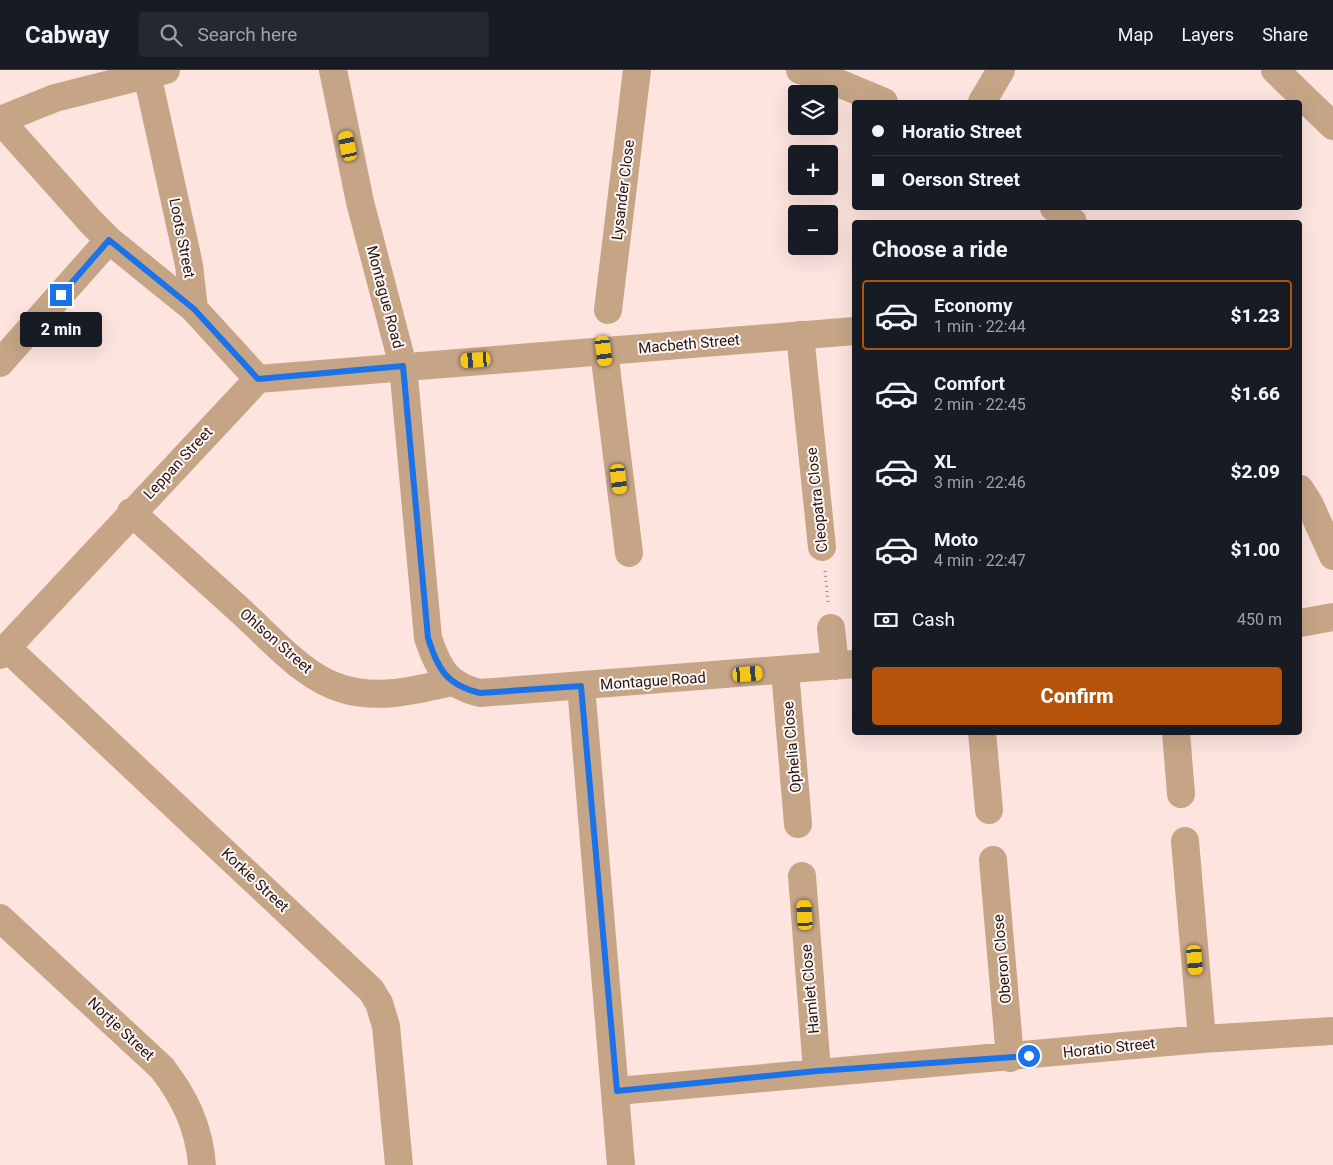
<!DOCTYPE html>
<meta charset="utf-8">
<style>
:root{--surface:#171b24;--page:#242831;--text:#f1f3f6;--muted:#9ea1a6;--line:#363941;--accent:#b45309}
body{margin:0;font-family:Roboto,sans-serif;background:var(--page);color:var(--text);height:100vh;display:flex;flex-direction:column;font-size:19px;white-space:nowrap}
*{box-sizing:border-box;margin:0}
p{font-size:16px;color:var(--muted)}
.icon{flex:none;width:28px;height:28px;fill:none;stroke:currentColor;stroke-width:2;stroke-linecap:round;stroke-linejoin:round}
.map{position:relative;flex:1;overflow:hidden}
.panel{position:absolute;left:852px;top:150px;width:450px;height:515px;display:flex;flex-direction:column;background:var(--surface);border-radius:5px;box-shadow:0 5px 20px #0002}
.panel>*{flex:none}
.hud{position:absolute;left:852px;top:30px;width:450px;height:110px;border-radius:5px;box-shadow:0 5px 20px #0002;display:grid;align-content:center;height:110px;padding:0 20px;background:var(--surface)}
.controls{position:absolute;left:788px;top:15px;display:grid;gap:10px}
.controls a{display:grid;place-items:center;width:50px;height:50px;border-radius:5px;background:var(--surface);box-shadow:0 5px 20px #0002;font-size:25px}
.end{position:absolute;width:22px;height:22px;margin:-11px;border:6px solid #1a73e8;background:#fff;box-shadow:0 0 0 2px #fff}
.from{border-radius:50%}
.bubble{position:absolute;height:35px;border-radius:5px;background:var(--surface);box-shadow:0 5px 20px #0002;font-size:16px;font-weight:800;line-height:35px;text-align:center}
.car{position:absolute;width:15px;height:30px;margin:-15px -8px;border-radius:6px;box-shadow:0 0 4px 1px #0007;background:linear-gradient(#f5c518 24%,#345 0 40%,#f5c518 0 76%,#345 0 86%,#f5c518 0)}
.hud b{display:flex;align-items:center;gap:18px;height:48px;font-size:19px}
.hud b+b{border-top:1px solid var(--line)}
.hud i{width:12px;height:12px;background:var(--text)}
ul{padding:0;list-style:none}
li{display:flex;align-items:center;gap:15px;height:70px;margin:0 10px 8px;padding:0 10px;border:2px solid transparent;border-radius:5px}
li div{flex:1}
li b{display:block;font-size:19px}
li em{font-style:normal;font-weight:800}
li.selected{border-color:var(--accent)}
li>.icon{width:45px;height:45px;stroke-width:1.5}
h2{padding:0 20px;font-size:22px;line-height:60px}
.pay{display:flex;align-items:center;gap:12px;height:55px;padding:0 20px;font-size:19px}
.pay p{margin-inline-start:auto}
.primary-button{display:flex;gap:10px;margin-top:auto;padding:10px 20px}
.primary-button a{flex:1;height:58px;border-radius:5px;background:var(--accent);color:#fff;font-size:20px;font-weight:800;line-height:58px;text-align:center}
header{display:flex;align-items:center;gap:30px;box-sizing:border-box;height:70px;padding:0 25px;background:var(--surface);border-bottom:1px solid var(--line)}
header strong{font-size:24px}
nav{display:flex;gap:28px;margin-inline-start:auto;font-size:18px}
.search{width:350px;height:45px;background:var(--page);display:flex;align-items:center;gap:12px;box-sizing:border-box;padding:0 18px;border-radius:5px;color:var(--muted);font-size:19px}
.map>svg:first-child{display:block}
.lines{fill:none;stroke-linecap:round;stroke-linejoin:round}
.path{stroke:#9e8985;stroke-width:3;stroke-dasharray:1 4;stroke-linecap:butt}
.minor{stroke:#c6a587;stroke-width:28}
.route{stroke:#1a73e8;stroke-width:6}
.labels{text-anchor:middle;dominant-baseline:central;stroke-width:4;stroke-linejoin:round;paint-order:stroke}
.street-label{font-size:15px;fill:#241613;stroke:#fff6f4}
</style>
<header>
<strong>Cabway</strong>
<div class="search"><svg class="icon" aria-label="search" viewBox="0 0 24 24"><circle cx="10" cy="10" r="6"/><path d="M15 15l6 6"/></svg>Search here</div>
<nav><a>Map</a><a>Layers</a><a>Share</a></nav>
</header>
<div class="map">
<svg width="1333" height="1095" viewBox="0 0 1333 1095">
<rect width="100%" height="100%" fill="#fee4df"/>
<g class="lines">
<path class="path" d="M825,501l3,31"/>
<path class="minor" d="M333,0l27,132 43,164 25,272c11,32 19,47 52,55l375,-29
M800,0l41,14 43,18
M1275,0l58,56
M147,4l42,191 5,44 64,70
M982,32l19,-32
M0,50l90,101 19,19 85,69
M0,50l55,-22 111,-28
M1054,138l19,14
M608,240l29,-240
M800,265l22,212
M604,281l25,202
M0,293l109,-123
M1300,419l9,14 24,53
M131,442c38,34 75,68 113,102 29,27 61,64 99,75 36,11 74,1 109,-7
M1300,553l33,-6
M831,558l4,38
M7,578l364,342 8,13 7,23 13,139
M0,585l258,-276 597,-48
M785,601l13,153
M581,616l40,479
M982,662l7,78
M1176,662l5,62
M1185,771l17,198
M993,790l17,198
M802,806l15,195
M0,848l162,150c23,30 37,59 40,97
M617,1021l585,-52 131,-8"/>
</g>
<g class="lines">
<path class="route" d="M61,225l48,-55 85,69 64,70 145,-13 25,272c10,32 19,47 52,55l101,-7 36,405 200,-20 212,-15"/>
</g>
<g class="labels">
<g class="street-label">
<text transform="translate(623 120) rotate(-83)">Lysander Close</text>
<text transform="translate(182 168) rotate(79)">Loots Street</text>
<text transform="translate(385 227) rotate(75)">Montague Road</text>
<text transform="translate(689 274) rotate(-5)">Macbeth Street</text>
<text transform="translate(178 393) rotate(-47)">Leppan Street</text>
<text transform="translate(817 430) rotate(-96)">Cleopatra Close</text>
<text transform="translate(276 571) rotate(41)">Ohlson Street</text>
<text transform="translate(653 611) rotate(-4)">Montague Road</text>
<text transform="translate(792 677) rotate(-95)">Ophelia Close</text>
<text transform="translate(255 810) rotate(43)">Korkie Street</text>
<text transform="translate(1002 889) rotate(-95)">Oberon Close</text>
<text transform="translate(810 919) rotate(-95)">Hamlet Close</text>
<text transform="translate(121 959) rotate(43)">Nortje Street</text>
<text transform="translate(1109 978) rotate(-6)">Horatio Street</text>
</g>
</g>
</svg>
<div class="controls">
<a><svg class="icon" aria-label="layers" viewBox="0 0 24 24"><path d="M12 4l9 5-9 5-9-5zM3 14l9 5 9-5"/></svg></a>
<a>+</a>
<a>−</a>
</div>
<i class="end from" style="left:1029px;top:986px"></i>
<i class="end" style="left:61px;top:225px"></i>
<div class="bubble" style="left:20px;top:242px;width:82px">2 min</div>
<i class="car" style="left:348px;top:76px;rotate:348deg"></i>
<i class="car" style="left:604px;top:281px;rotate:173deg"></i>
<i class="car" style="left:476px;top:290px;rotate:266deg"></i>
<i class="car" style="left:619px;top:409px;rotate:173deg"></i>
<i class="car" style="left:748px;top:604px;rotate:86deg"></i>
<i class="car" style="left:805px;top:845px;rotate:356deg"></i>
<i class="car" style="left:1195px;top:890px;rotate:175deg"></i>
<div class="hud">
<b><i class="from"></i>Horatio Street</b>
<b><i></i>Oerson Street</b>
</div>
<section class="panel">
<h2>Choose a ride</h2>
<ul>
<li class="selected"><svg class="icon" aria-label="car" viewBox="0 0 24 24"><path d="M5 17H2v-5l4-1 3-4h7l3 4 3 1v5h-3M9 17h6M6 11h13"/><circle cx="7" cy="17" r="2"/><circle cx="17" cy="17" r="2"/></svg><div><b>Economy</b><p>1 min · 22:44</p></div><em>$1.23</em></li>
<li><svg class="icon" aria-label="car" viewBox="0 0 24 24"><path d="M5 17H2v-5l4-1 3-4h7l3 4 3 1v5h-3M9 17h6M6 11h13"/><circle cx="7" cy="17" r="2"/><circle cx="17" cy="17" r="2"/></svg><div><b>Comfort</b><p>2 min · 22:45</p></div><em>$1.66</em></li>
<li><svg class="icon" aria-label="car" viewBox="0 0 24 24"><path d="M5 17H2v-5l4-1 3-4h7l3 4 3 1v5h-3M9 17h6M6 11h13"/><circle cx="7" cy="17" r="2"/><circle cx="17" cy="17" r="2"/></svg><div><b>XL</b><p>3 min · 22:46</p></div><em>$2.09</em></li>
<li><svg class="icon" aria-label="car" viewBox="0 0 24 24"><path d="M5 17H2v-5l4-1 3-4h7l3 4 3 1v5h-3M9 17h6M6 11h13"/><circle cx="7" cy="17" r="2"/><circle cx="17" cy="17" r="2"/></svg><div><b>Moto</b><p>4 min · 22:47</p></div><em>$1.00</em></li>
</ul>
<div class="pay"><svg class="icon" aria-label="cash" viewBox="0 0 24 24"><path d="M3 7h18v10H3z"/><circle cx="12" cy="12" r="2"/></svg>Cash<p>450 m</p></div>
<div class="primary-button"><a>Confirm</a></div>
</section>
</div>
